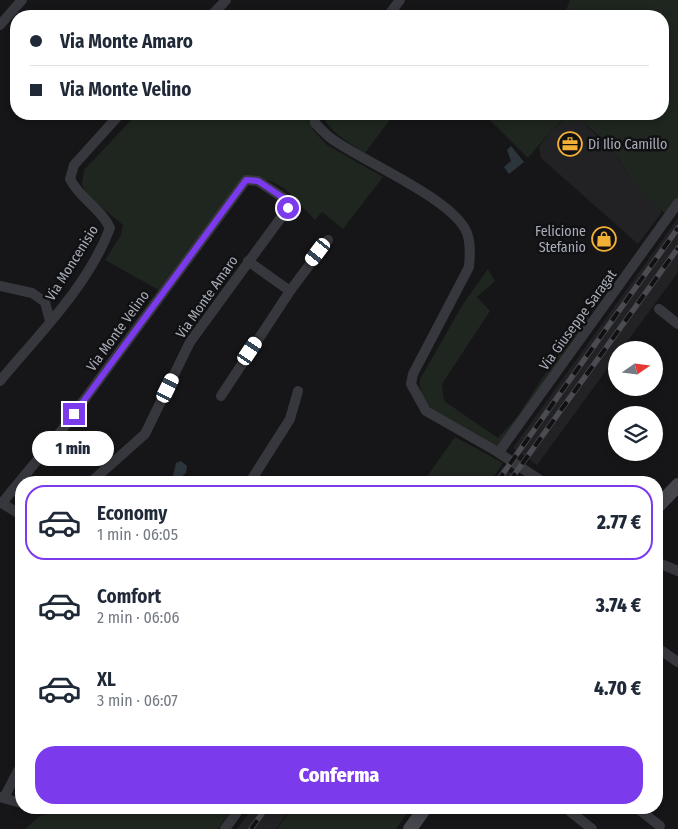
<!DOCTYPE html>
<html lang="it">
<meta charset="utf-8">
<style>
:root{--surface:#fff;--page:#f2f2f3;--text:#1f2937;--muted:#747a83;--line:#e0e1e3;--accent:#7c3aed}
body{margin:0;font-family:"Fira Sans Condensed",sans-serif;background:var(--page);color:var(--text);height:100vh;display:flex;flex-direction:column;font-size:19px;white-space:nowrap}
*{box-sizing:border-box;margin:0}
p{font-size:16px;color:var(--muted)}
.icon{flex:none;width:28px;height:28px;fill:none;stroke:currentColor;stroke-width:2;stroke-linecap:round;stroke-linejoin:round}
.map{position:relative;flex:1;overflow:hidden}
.panel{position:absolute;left:15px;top:476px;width:648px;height:338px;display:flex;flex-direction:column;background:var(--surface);border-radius:20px;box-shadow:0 2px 8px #0003}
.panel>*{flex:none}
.hud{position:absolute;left:10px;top:10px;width:659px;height:110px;border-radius:20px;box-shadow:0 2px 8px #0003;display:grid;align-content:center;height:110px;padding:0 20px;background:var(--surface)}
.needle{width:32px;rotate:76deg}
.buttons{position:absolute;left:608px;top:341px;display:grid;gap:10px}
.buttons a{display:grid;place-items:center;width:55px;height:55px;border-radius:50%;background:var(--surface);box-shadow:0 2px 8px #0003;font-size:25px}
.end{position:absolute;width:22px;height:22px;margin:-11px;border:6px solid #7c3aed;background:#fff;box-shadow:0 0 0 2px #fff}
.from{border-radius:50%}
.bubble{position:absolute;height:35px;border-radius:18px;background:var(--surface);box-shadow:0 2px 8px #0003;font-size:16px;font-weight:800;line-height:35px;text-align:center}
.car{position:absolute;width:15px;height:30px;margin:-15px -8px;border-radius:6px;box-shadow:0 0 4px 1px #0007;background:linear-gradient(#fff 24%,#345 0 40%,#fff 0 76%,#345 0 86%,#fff 0)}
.hud b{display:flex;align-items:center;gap:18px;height:48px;font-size:19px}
.hud b+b{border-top:1px solid var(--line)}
.hud i{width:12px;height:12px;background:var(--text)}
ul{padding:9px 0 0;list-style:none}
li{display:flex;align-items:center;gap:15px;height:75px;margin:0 10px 8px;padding:0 10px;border:2px solid transparent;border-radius:20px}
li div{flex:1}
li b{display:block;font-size:19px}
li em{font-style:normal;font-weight:800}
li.selected{border-color:var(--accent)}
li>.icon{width:45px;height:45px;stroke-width:1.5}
.cta{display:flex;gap:10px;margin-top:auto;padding:10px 20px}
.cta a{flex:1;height:58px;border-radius:20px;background:var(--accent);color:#fff;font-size:20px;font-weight:800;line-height:58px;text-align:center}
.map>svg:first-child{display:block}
.built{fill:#222225}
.green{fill:#1e261f}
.water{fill:#2c353c}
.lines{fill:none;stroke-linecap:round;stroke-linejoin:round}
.street{stroke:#37383d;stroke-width:10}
.secondary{stroke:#45474d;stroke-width:14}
.rail-casing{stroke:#4a4c52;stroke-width:5.5}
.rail{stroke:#111113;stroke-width:4;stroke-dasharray:11;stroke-linecap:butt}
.route{stroke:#7c3aed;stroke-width:6}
.labels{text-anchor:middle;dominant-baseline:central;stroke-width:5;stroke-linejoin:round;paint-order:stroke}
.poi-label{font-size:14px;fill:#a8adb8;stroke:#111113;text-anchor:start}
.street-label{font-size:14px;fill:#a8adb8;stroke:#111113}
</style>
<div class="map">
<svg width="678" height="829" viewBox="0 0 678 829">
<rect width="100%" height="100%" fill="#161618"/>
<path class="built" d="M578,118l31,29 21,29 32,36 -24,32 -97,-86 -2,-11 11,-15 14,-12z
M678,218v54l-57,78h-5v7l-79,108 -24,-17z
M503,467l11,8 10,7h-32z
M252,808h39l-15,21h-39z"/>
<path class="green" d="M570,0h108v197l-10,17c-19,-7 -45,-49 -58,-66 -9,-11 -21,-21 -32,-29l-10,6 -5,-5 -13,12 -22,26 -43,-43 177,-1v-98h-98z
M137,114l171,1 5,15 14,15 56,32 -40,52 -21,-17 -7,8c-27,-27 -31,-43 -73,-42l-83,112 -54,-30 16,-25 2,-10 -35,-29 -6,-11 2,-15z
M323,114h71l-29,39c-13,-9 -39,-22 -42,-39z
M488,269l7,12 -18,16 13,14 -48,73 2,17 54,37 19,-21 28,-43 41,-57 5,1 -89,126 -9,3c-25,-15 -77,-33 -73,-68l43,-75z
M455,437l48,26 -13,19h-67z
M69,808h164l-15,21h-193l15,-13z
M292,808h119l-15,21h-119z"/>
<path class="water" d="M511,146l13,16 -15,12 -5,-7 7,-6 -4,-11z
M181,461l6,5 -1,7 -10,8 -3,-5 3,-13z"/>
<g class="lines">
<path class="street" d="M211,16l15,-16
M388,16l12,-16
M0,25l22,-25
M315,114v9c5,5 11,12 17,16 30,22 122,60 135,94 4,11 3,23 2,34l-56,107 -2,10 15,27 70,40 47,31
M248,261l42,30
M0,286l32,7 13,9 5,19
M659,309l19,15
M0,381c39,-47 88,-95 110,-153 -9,-20 -30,-29 -40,-49l4,-14 46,-51
M221,396l69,-105 38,-51
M499,452l179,-249
M250,482l40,-63 8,-28
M0,502l21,13
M2,503l60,-73 184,-250 12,1 27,18 3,9 -98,134 -45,92 -54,48
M656,562l22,9
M656,647l22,15
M0,797l21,6
M4,798l17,-33
M566,808l26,21
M637,808l23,18
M225,829l15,-21"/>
<path class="secondary" d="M656,508l22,-23
M410,829l15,-21"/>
<g class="rail-casing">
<path id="rail" d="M497,482l181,-254
M509,482l169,-234
M251,829l15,-21"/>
</g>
<use href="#rail" class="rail"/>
</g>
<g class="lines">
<path class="route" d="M74,414l172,-234 12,1 27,18 3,9"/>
</g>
<defs>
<g id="office-ring" transform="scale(1.25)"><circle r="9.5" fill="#111113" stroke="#f2b134" stroke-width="1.5"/><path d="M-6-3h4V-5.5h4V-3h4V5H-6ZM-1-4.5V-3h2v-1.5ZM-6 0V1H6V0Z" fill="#f2b134"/></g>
<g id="shop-ring" transform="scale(1.25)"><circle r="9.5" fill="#111113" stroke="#f2b134" stroke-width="1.5"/><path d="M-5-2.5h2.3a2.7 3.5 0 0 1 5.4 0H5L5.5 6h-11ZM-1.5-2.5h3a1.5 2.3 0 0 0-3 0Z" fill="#f2b134"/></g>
</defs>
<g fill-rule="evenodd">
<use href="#office-ring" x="570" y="144"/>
<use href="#shop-ring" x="604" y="239"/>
</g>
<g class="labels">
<g class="poi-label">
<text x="588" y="144">Di Ilio Camillo</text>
<text x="586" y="231" text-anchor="end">Felicione<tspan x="586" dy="16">Stefanio</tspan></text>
</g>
<g class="street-label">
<text transform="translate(72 263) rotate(-58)">Via Moncenisio</text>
<text transform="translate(207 297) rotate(-55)">Via Monte Amaro</text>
<text transform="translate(578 320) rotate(-54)">Via Giuseppe Saragat</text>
<text transform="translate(118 331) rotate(-54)">Via Monte Velino</text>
</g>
</g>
</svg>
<div class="buttons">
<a><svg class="needle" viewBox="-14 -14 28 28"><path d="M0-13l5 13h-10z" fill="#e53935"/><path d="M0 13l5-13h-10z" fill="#747a83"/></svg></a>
<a><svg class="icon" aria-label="layers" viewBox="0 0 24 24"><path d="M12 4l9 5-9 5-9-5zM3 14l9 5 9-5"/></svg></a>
</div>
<i class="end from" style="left:288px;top:208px"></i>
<i class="end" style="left:74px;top:414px"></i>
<div class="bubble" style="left:32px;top:431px;width:82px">1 min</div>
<i class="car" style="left:318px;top:252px;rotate:217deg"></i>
<i class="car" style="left:250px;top:351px;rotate:34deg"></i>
<i class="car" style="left:168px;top:388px;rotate:26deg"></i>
<div class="hud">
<b><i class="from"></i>Via Monte Amaro</b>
<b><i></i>Via Monte Velino</b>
</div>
<section class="panel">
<ul>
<li class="selected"><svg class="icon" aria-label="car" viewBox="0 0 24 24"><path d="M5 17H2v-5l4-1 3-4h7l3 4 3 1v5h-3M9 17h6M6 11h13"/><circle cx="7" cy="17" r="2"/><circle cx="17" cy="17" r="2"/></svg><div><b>Economy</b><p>1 min · 06:05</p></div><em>2.77 €</em></li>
<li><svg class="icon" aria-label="car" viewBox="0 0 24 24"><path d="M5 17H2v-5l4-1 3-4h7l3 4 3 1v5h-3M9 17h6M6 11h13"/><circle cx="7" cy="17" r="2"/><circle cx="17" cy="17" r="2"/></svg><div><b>Comfort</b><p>2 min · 06:06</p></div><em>3.74 €</em></li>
<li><svg class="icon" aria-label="car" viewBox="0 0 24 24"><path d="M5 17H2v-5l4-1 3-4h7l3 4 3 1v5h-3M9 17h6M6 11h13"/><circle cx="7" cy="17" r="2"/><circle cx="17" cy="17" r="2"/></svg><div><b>XL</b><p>3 min · 06:07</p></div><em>4.70 €</em></li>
</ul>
<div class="cta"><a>Conferma</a></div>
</section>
</div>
